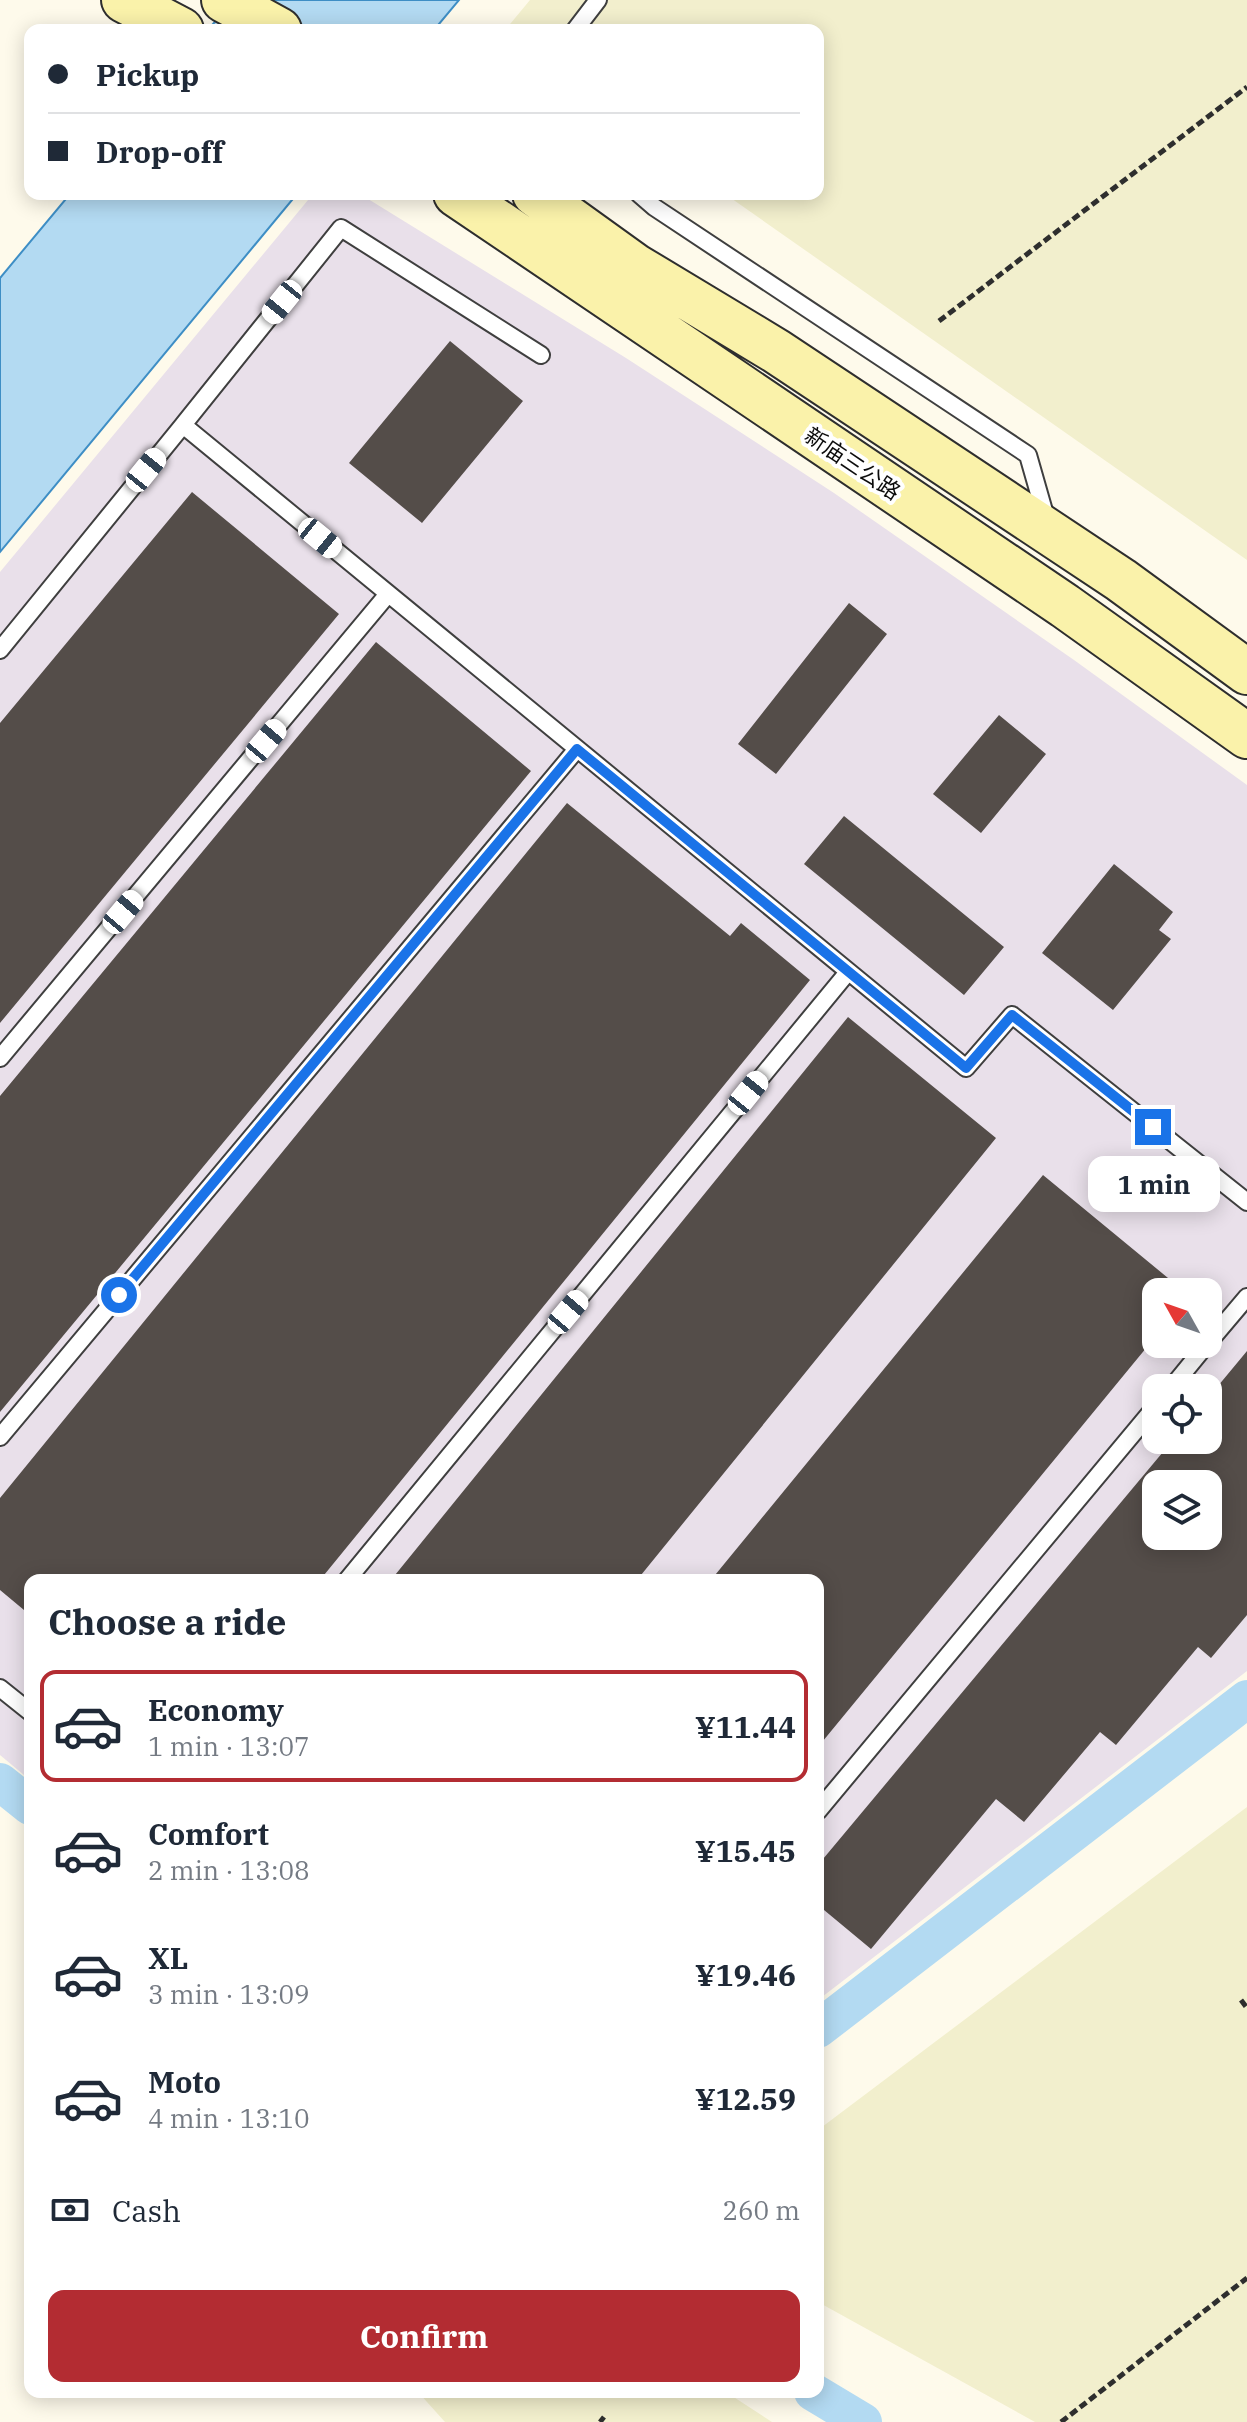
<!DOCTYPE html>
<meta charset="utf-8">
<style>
:root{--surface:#fff;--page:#f6f6f7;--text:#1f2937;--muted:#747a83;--line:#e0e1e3;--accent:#b32c32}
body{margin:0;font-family:"IBM Plex Serif","Noto Sans SC",serif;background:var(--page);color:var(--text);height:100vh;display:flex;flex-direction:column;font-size:30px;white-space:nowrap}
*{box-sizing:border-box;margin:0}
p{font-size:26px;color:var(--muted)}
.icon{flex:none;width:44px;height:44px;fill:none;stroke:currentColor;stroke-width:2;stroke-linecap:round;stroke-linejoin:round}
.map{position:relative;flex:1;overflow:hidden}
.side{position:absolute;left:24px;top:1574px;width:800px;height:824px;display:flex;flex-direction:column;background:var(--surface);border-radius:16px;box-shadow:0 4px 20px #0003}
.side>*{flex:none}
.guide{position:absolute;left:24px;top:24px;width:800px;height:176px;border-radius:16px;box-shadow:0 4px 20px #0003;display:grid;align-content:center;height:176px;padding:0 24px;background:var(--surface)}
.needle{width:52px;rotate:310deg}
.buttons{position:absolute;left:1142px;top:1278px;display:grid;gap:16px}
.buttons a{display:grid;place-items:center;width:80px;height:80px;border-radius:16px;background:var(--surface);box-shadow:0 4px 20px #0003;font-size:40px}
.end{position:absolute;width:36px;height:36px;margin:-18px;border:10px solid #1a73e8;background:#fff;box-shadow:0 0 0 4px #fff}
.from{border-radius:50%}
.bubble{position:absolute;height:56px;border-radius:16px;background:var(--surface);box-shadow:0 4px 20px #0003;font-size:26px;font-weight:700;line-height:56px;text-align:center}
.car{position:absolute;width:24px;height:48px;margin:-24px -12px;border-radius:10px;box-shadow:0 0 6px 2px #0007;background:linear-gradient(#fff 24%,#345 0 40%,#fff 0 76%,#345 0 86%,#fff 0)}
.guide b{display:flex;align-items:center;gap:28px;height:76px;font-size:30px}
.guide b+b{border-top:2px solid var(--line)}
.guide i{width:20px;height:20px;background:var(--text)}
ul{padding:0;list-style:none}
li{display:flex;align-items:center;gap:24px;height:112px;margin:0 16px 12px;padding:0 8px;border:4px solid transparent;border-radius:16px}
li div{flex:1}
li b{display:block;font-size:30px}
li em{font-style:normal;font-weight:700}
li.selected{border-color:var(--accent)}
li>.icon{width:72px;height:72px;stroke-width:1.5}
h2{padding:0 24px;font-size:36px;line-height:96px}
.pay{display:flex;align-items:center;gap:20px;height:88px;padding:0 24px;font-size:30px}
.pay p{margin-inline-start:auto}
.primary-button{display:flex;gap:16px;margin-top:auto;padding:16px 24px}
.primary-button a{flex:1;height:92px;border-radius:16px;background:var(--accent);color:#fff;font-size:32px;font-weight:700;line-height:92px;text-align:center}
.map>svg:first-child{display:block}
.industrial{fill:#e9e0ea;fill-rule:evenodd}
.farmland{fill:#f2efcd}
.water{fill:#b3daf2;stroke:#3e8ec5;stroke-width:2}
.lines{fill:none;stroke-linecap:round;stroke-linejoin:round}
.canal{stroke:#b3daf2;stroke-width:38}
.building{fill:#544d49;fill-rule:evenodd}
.lane-casing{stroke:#3f3f3f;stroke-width:20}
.secondary-casing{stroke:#2e2e2e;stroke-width:48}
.path{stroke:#2e2e2e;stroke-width:5;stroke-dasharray:8 4;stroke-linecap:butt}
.lane{stroke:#fff;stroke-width:16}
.secondary{stroke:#faf2aa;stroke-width:44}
.route{stroke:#1a73e8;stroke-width:10}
.labels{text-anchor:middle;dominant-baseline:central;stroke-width:8;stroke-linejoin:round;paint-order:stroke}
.street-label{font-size:22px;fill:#0c0c0c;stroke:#fff}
</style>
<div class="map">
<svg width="1247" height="2422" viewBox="0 0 1247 2422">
<rect width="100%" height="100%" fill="#fefaeb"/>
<path class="industrial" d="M313,194h47l266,164 208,135 240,167 173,125v886l-429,329v-420h-788v200l-30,-25v-1183zM1156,1292h52v52h-52zM1156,1388h52v52h-52zM1156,1484h52v52h-52z"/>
<path class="farmland" d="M530,0h717v560l-522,-366h93v-164h-313z
M1247,1807v615h-212l-217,-120v-172z
M418,2392h308l46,30h-327z"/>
<path class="water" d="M233,0h226l-25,30h-226z
M70,194h227l-297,358v-274z"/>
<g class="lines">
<path class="canal" d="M0,1782l30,24
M818,2029l429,-330
M813,2392l50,30"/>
</g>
<path class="building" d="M450,341l73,60 -101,122 -73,-60z
M192,492l147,122 -339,409v-300z
M849,603l38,31 -111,140 -38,-30z
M376,642l155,129 -531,641v-316z
M999,715l47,39 -65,79 -48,-39z
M567,803l163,133 11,-13 69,57 -490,600h-290v35l-30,-25v-92z
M844,816l160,131 -40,48 -160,-131z
M1114,864l59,48 -14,18 12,9 -58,71 -71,-57z
M848,1017l148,121 -359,442h-246z
M1043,1175l142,117h-29v44l-338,411v-167h-107z
M1247,1351v264l-36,43 -13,-11 -82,98 -16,-13 -76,90 -28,-23 -125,150 -53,-44v-40l355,-425h35v-42zM1156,1484h52v52h-52z"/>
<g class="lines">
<g class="lane-casing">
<path id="lane" d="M575,30l23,-30
M639,194l15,13 374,248 18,63
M183,425l158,-197 200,127
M0,650l183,-225 783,643 46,-53 235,187
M0,1058l388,-464
M1208,1343l39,-46
M1171,1388l36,-44
M0,1437l577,-688
M347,1580l501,-608
M0,1688l30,24
M818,1811l338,-405"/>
</g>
<g class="secondary-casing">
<path id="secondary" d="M124,0l57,30
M224,0l55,30
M456,194l609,412 182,130
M535,194l100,72 141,85 345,229 126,92"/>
</g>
<path class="path" d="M939,321l308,-234
M1241,2000l6,8
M600,2422l4,-5
M1061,2422l186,-144"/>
<use href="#lane" class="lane"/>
<use href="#secondary" class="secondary"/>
</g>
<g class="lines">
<path class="route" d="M119,1295l458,-546 389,319 46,-53 141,112"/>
</g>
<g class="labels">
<g class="street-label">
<text transform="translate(853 463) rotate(34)">新庙三公路</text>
</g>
</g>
</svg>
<div class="buttons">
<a><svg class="needle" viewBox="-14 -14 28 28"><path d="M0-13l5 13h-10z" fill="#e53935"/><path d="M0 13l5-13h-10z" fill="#747a83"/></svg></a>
<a><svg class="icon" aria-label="locate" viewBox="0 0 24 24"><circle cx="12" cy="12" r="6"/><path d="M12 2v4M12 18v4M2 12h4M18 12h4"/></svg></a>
<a><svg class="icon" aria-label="layers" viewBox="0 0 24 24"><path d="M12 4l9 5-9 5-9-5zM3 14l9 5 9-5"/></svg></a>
</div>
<i class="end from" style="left:119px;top:1295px"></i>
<i class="end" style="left:1153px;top:1127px"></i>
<div class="bubble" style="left:1088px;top:1156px;width:132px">1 min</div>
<i class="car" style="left:282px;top:302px;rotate:219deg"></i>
<i class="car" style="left:146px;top:470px;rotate:39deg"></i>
<i class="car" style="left:320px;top:538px;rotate:129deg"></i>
<i class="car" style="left:266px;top:741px;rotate:40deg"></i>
<i class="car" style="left:123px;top:912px;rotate:40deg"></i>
<i class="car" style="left:748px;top:1093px;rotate:39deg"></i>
<i class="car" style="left:568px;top:1312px;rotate:40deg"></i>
<div class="guide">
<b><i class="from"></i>Pickup</b>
<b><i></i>Drop-off</b>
</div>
<section class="side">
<h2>Choose a ride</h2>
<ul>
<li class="selected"><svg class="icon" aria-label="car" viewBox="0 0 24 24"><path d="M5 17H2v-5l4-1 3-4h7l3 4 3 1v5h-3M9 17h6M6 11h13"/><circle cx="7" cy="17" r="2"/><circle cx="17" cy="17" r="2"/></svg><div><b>Economy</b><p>1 min · 13:07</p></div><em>¥11.44</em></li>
<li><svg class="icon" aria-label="car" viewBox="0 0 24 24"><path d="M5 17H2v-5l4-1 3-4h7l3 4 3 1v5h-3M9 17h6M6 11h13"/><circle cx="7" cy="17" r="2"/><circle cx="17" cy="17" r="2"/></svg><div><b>Comfort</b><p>2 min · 13:08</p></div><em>¥15.45</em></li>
<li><svg class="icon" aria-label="car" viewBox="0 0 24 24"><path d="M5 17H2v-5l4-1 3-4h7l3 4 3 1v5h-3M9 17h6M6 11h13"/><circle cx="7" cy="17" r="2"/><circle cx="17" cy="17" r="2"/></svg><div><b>XL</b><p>3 min · 13:09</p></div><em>¥19.46</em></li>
<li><svg class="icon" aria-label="car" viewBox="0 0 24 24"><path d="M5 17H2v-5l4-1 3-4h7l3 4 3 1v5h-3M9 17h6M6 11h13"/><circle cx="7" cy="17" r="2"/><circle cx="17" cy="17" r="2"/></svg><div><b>Moto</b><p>4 min · 13:10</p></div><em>¥12.59</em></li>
</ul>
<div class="pay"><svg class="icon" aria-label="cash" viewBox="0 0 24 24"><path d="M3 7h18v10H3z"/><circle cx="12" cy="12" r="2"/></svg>Cash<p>260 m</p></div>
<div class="primary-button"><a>Confirm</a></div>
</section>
</div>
